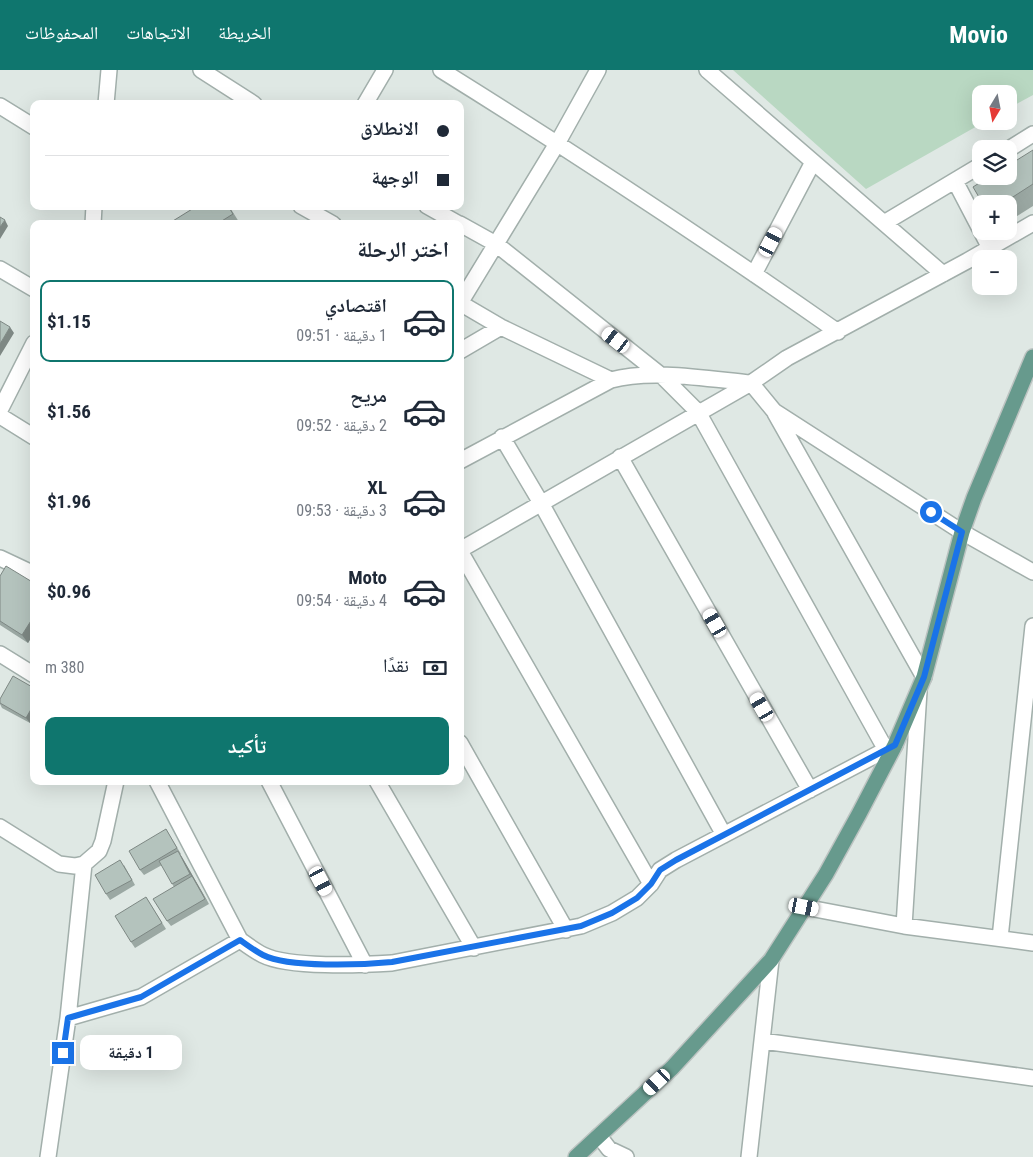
<!DOCTYPE html>
<html lang="ar">
<meta charset="utf-8">
<style>
:root{--surface:#fff;--page:#f6f6f7;--text:#1f2937;--muted:#747a83;--line:#e0e1e3;--accent:#0f766e}
body{margin:0;font-family:"Roboto Condensed","Noto Naskh Arabic",sans-serif;background:var(--page);color:var(--text);direction:rtl;height:100vh;display:flex;flex-direction:column;font-size:19px;white-space:nowrap}
*{box-sizing:border-box;margin:0}
p{font-size:16px;color:var(--muted)}
.icon{flex:none;width:28px;height:28px;fill:none;stroke:currentColor;stroke-width:2;stroke-linecap:round;stroke-linejoin:round}
.map{position:relative;flex:1;overflow:hidden;direction:ltr}
.sheet{position:absolute;left:30px;top:150px;width:434px;height:565px;display:flex;flex-direction:column;background:var(--surface);border-radius:10px;box-shadow:0 5px 20px #0002;direction:rtl}
.sheet>*{flex:none}
.hud{position:absolute;left:30px;top:30px;width:434px;height:110px;border-radius:10px;box-shadow:0 5px 20px #0002;direction:rtl;display:grid;align-content:center;height:110px;padding:0 15px;background:var(--surface)}
.needle{width:32px;rotate:190deg}
.buttons{position:absolute;left:972px;top:15px;display:grid;gap:10px}
.buttons a{display:grid;place-items:center;width:45px;height:45px;border-radius:10px;background:var(--surface);box-shadow:0 5px 20px #0002;font-size:25px}
.end{position:absolute;width:22px;height:22px;margin:-11px;border:6px solid #1a73e8;background:#fff;box-shadow:0 0 0 2px #fff}
.from{border-radius:50%}
.bubble{position:absolute;height:35px;border-radius:10px;background:var(--surface);box-shadow:0 5px 20px #0002;font-size:16px;font-weight:700;line-height:35px;text-align:center;direction:rtl}
.car{position:absolute;width:15px;height:30px;margin:-15px -8px;border-radius:6px;box-shadow:0 0 4px 1px #0007;background:linear-gradient(#fff 24%,#345 0 40%,#fff 0 76%,#345 0 86%,#fff 0)}
.hud b{display:flex;align-items:center;gap:18px;height:48px;font-size:19px}
.hud b+b{border-top:1px solid var(--line)}
.hud i{width:12px;height:12px;background:var(--text)}
ul{padding:0;list-style:none}
li{display:flex;align-items:center;gap:15px;height:82px;margin:0 10px 8px;padding:0 5px;border:2px solid transparent;border-radius:10px}
li div{flex:1}
li b{display:block;font-size:19px}
li em{font-style:normal;font-weight:700}
li.on{border-color:var(--accent)}
li>.icon{width:45px;height:45px;stroke-width:1.5}
h2{padding:0 15px;font-size:22px;line-height:60px}
.pay{display:flex;align-items:center;gap:12px;height:55px;padding:0 15px;font-size:19px}
.pay p{margin-inline-start:auto}
.button{display:flex;gap:10px;margin-top:auto;padding:10px 15px}
.button a{flex:1;height:58px;border-radius:10px;background:var(--accent);color:#fff;font-size:20px;font-weight:700;line-height:58px;text-align:center}
header{display:flex;align-items:center;gap:30px;box-sizing:border-box;height:70px;padding:0 25px;background:var(--accent);color:#fff}
header strong{font-size:24px}
nav{display:flex;gap:28px;margin-inline-start:auto;font-size:18px}
.map>svg:first-child{display:block}
.green{fill:#b9d8c2}
.lines{fill:none;stroke-linecap:round;stroke-linejoin:round}
.minor-casing{stroke:#a2afab;stroke-width:18}
.major-casing{stroke:#bcc3c1;stroke-width:18}
.minor{stroke:#fff;stroke-width:15}
.major{stroke:#679a8d;stroke-width:15}
.wall{fill:#9ba8a3}
.shaded-wall{fill:#7e8884}
.building{fill:#b4c3bd;stroke:#7e8884}
.route{stroke:#1a73e8;stroke-width:6}
</style>
<header>
<strong>Movio</strong>
<nav><a>الخريطة</a><a>الاتجاهات</a><a>المحفوظات</a></nav>
</header>
<div class="map">
<svg width="1033" height="1087" viewBox="0 0 1033 1087">
<rect width="100%" height="100%" fill="#dfe8e4"/>
<path class="green" d="M733,0h300v25l-24,13v-14h-28v27h5l-120,68z"/>
<g class="lines">
<g class="minor-casing">
<path id="minor" d="M201,0l53,34
M441,0c135,84 267,171 397,262
M707,0l236,204
M106,34l3,-34
M365,34l20,-34
M0,36l34,21
M1009,79l24,-15
M955,111l35,67
M301,136l32,18
M427,136l32,18
M884,153l97,-58
M93,154l1,-18
M460,154l36,20 166,132 36,36 188,338
M0,199l34,20
M754,204l59,-112
M460,233l98,-161 40,-72
M460,233l41,24 110,53
M460,281l41,-24
M0,340l34,-67
M775,343l149,264
M0,346l34,21
M502,367l39,66 183,332
M620,387l190,333
M460,391l151,-81c40,-11 98,-1 140,3l23,28 188,121 71,40
M460,480l291,-167 36,-25 180,-97 66,-38
M460,481l191,333
M0,488l34,16
M0,584l34,21
M460,673l106,187
M157,711l83,159c7,5 15,11 23,15 26,13 98,10 129,8l189,-37 31,-13 25,-15 14,-14 9,-14 16,-10 219,-115
M269,711l96,184
M377,711l97,167
M0,757l59,37 16,2 9,-2 15,-13 4,-10 13,-60
M804,837l100,19 129,17
M904,856l15,-235
M1000,868l33,-312
M68,948l73,-21 99,-57
M762,971l271,37
M599,1066l10,13 17,8
M48,1087l20,-139 16,-154
M749,1087l22,-197"/>
</g>
<g class="major-casing">
<path id="major" d="M576,1087l96,-89 99,-108 55,-86 33,-60 36,-69 29,-68 38,-145 12,-34 59,-141"/>
</g>
<use href="#minor" class="minor"/>
<use href="#major" class="major"/>
</g>
<path class="wall" d="M1033,80v56l-24,15v-17h-26z
M229,136l10,16 -3,2h-68z
M0,506l34,7v50l-6,10 -28,-18z
M34,618l-4,35 -28,-15 -2,-4v-5z
M166,759l15,25h-1l29,50 -38,22 -4,-5 7,-34 -12,-22 -18,10 -4,-5z
M124,795l11,20 -25,15 -4,-6z
M146,827l20,32 -31,19 -4,-6z"/>
<path class="shaded-wall" d="M5,150l3,6 -8,13v-12z
M10,257l4,6 -14,23v-12z
M34,546v17l-6,10 -6,-8z
M34,634v13l-4,6 -4,-5z
M178,781l4,6 27,47 -19,-30z"/>
<path class="building" d="M1033,80v34l-31,20h-19l-10,-17 17,-11h19v-11z
M197,136h31l5,8 -16,10h-49z
M0,147l5,3 -5,7z
M0,251l10,6 -10,17z
M6,496l28,17v33l-12,19 -22,-14v-45z
M13,606l21,12v16l-8,14 -26,-15v-4z
M166,759l11,19 -37,22 -11,-19z
M178,781l12,23 -18,10 -13,-23z
M120,790l12,20 -26,14 -11,-19z
M192,806l13,23 -38,22 -14,-22z
M146,827l16,26 -31,19 -16,-26z"/>
<g class="lines">
<path class="route" d="M63,983l5,-35 73,-21 99,-57c7,5 15,11 23,15 26,13 98,10 129,7l189,-36 31,-13 25,-15 14,-14 9,-14 16,-10 219,-115 29,-68 38,-145 -31,-20"/>
</g>
</svg>
<div class="buttons">
<a><svg class="needle" viewBox="-14 -14 28 28"><path d="M0-13l5 13h-10z" fill="#e53935"/><path d="M0 13l5-13h-10z" fill="#747a83"/></svg></a>
<a><svg class="icon" aria-label="layers" viewBox="0 0 24 24"><path d="M12 4l9 5-9 5-9-5zM3 14l9 5 9-5"/></svg></a>
<a>+</a>
<a>−</a>
</div>
<i class="end from" style="left:931px;top:442px"></i>
<i class="end" style="left:63px;top:983px"></i>
<div class="bubble" style="left:80px;top:965px;width:102px">1 دقيقة</div>
<i class="car" style="left:771px;top:172px;rotate:28deg"></i>
<i class="car" style="left:616px;top:270px;rotate:308deg"></i>
<i class="car" style="left:715px;top:553px;rotate:330deg"></i>
<i class="car" style="left:762px;top:637px;rotate:330deg"></i>
<i class="car" style="left:321px;top:811px;rotate:152deg"></i>
<i class="car" style="left:804px;top:837px;rotate:101deg"></i>
<i class="car" style="left:657px;top:1012px;rotate:227deg"></i>
<div class="hud">
<b><i class="from"></i>الانطلاق</b>
<b><i></i>الوجهة</b>
</div>
<section class="sheet">
<h2>اختر الرحلة</h2>
<ul>
<li class="on"><svg class="icon" aria-label="car" viewBox="0 0 24 24"><path d="M5 17H2v-5l4-1 3-4h7l3 4 3 1v5h-3M9 17h6M6 11h13"/><circle cx="7" cy="17" r="2"/><circle cx="17" cy="17" r="2"/></svg><div><b>اقتصادي</b><p>1 دقيقة · 09:51</p></div><em>$1.15</em></li>
<li><svg class="icon" aria-label="car" viewBox="0 0 24 24"><path d="M5 17H2v-5l4-1 3-4h7l3 4 3 1v5h-3M9 17h6M6 11h13"/><circle cx="7" cy="17" r="2"/><circle cx="17" cy="17" r="2"/></svg><div><b>مريح</b><p>2 دقيقة · 09:52</p></div><em>$1.56</em></li>
<li><svg class="icon" aria-label="car" viewBox="0 0 24 24"><path d="M5 17H2v-5l4-1 3-4h7l3 4 3 1v5h-3M9 17h6M6 11h13"/><circle cx="7" cy="17" r="2"/><circle cx="17" cy="17" r="2"/></svg><div><b>XL</b><p>3 دقيقة · 09:53</p></div><em>$1.96</em></li>
<li><svg class="icon" aria-label="car" viewBox="0 0 24 24"><path d="M5 17H2v-5l4-1 3-4h7l3 4 3 1v5h-3M9 17h6M6 11h13"/><circle cx="7" cy="17" r="2"/><circle cx="17" cy="17" r="2"/></svg><div><b>Moto</b><p>4 دقيقة · 09:54</p></div><em>$0.96</em></li>
</ul>
<div class="pay"><svg class="icon" aria-label="cash" viewBox="0 0 24 24"><path d="M3 7h18v10H3z"/><circle cx="12" cy="12" r="2"/></svg>نقدًا<p>380 m</p></div>
<div class="button"><a>تأكيد</a></div>
</section>
</div>
